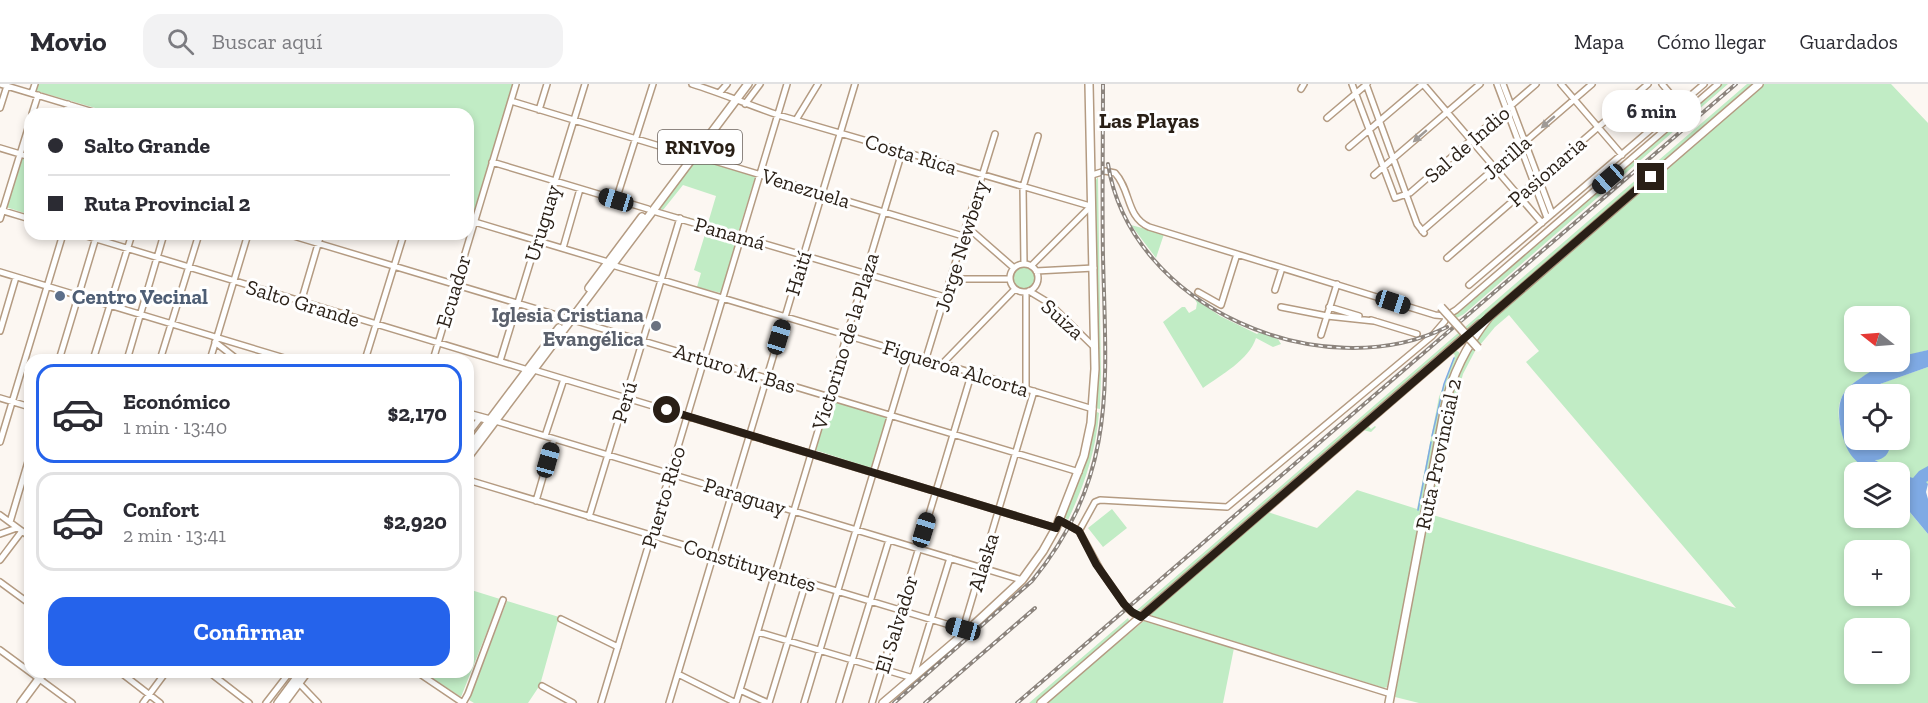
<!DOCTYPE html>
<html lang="es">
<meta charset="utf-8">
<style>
:root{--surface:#fff;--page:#f2f2f3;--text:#2b2b33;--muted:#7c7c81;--line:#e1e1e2;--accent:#2563eb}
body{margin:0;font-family:"Zilla Slab",serif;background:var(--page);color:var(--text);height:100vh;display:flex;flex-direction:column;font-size:22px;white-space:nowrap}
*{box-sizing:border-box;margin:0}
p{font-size:20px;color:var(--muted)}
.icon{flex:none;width:33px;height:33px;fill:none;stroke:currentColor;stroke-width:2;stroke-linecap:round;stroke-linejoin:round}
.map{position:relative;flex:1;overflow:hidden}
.drawer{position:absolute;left:24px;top:270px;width:450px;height:324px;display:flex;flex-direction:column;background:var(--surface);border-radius:18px;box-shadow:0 3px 9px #0003}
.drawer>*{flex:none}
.hud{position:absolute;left:24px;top:24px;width:450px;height:132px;border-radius:18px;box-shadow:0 3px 9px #0003;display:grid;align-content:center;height:132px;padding:0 24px;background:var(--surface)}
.needle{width:39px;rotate:287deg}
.fabs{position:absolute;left:1844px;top:222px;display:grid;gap:12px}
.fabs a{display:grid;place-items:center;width:66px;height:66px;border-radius:12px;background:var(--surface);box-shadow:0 3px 9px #0003;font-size:30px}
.end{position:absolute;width:27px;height:27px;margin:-14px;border:8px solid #291f16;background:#fff;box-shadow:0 0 0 3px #fff}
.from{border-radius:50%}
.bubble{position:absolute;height:42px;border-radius:18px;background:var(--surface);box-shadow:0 3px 9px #0003;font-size:20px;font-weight:700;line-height:42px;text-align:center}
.car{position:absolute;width:18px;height:36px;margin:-18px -9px;border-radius:8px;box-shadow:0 0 4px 2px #0007;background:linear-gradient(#222 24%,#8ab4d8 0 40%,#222 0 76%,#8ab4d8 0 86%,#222 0)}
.hud b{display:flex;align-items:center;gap:21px;height:57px;font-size:22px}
.hud b+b{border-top:2px solid var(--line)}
.hud i{width:15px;height:15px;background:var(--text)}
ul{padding:10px 0 0;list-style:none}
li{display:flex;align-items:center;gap:18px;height:99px;margin:0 12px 9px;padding:0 12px;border:3px solid var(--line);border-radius:18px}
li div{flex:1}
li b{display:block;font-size:22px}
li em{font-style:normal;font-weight:700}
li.active{border-color:var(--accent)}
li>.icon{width:54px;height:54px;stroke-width:1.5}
.cta{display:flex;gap:12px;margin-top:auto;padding:12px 24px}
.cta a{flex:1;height:69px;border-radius:18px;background:var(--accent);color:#fff;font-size:24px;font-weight:700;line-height:69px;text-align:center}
header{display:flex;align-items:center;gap:36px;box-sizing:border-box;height:84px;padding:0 30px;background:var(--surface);border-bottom:2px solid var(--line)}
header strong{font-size:28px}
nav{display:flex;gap:33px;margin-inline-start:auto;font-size:21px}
.search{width:420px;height:54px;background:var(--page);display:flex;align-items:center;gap:15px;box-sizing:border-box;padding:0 21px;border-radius:18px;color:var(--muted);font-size:22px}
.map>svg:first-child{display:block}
.green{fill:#c1ecc5;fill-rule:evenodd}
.water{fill:#7faae4}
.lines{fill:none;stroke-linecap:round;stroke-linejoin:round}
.stream{stroke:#7faae4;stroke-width:1.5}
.minor-casing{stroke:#b49b82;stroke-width:8}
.major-casing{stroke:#b49b82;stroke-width:10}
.minor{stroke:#fff;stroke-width:5}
.major{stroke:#fff;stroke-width:7}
.rail-casing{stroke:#8c847d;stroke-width:4}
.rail{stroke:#fff;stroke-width:1.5;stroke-dasharray:4.5;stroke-linecap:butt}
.major-bridge-casing{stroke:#b49b82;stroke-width:10;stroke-linecap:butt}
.major-bridge{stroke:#fff;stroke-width:7}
.oneway{fill:#9f9a96}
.route{stroke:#291f16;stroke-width:8}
.service-dot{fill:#5c6f8a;stroke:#fff;stroke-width:2}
.worship-dot{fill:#6b7280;stroke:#fff;stroke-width:2}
.labels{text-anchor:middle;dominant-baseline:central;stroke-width:6;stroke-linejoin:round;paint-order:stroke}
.shield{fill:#fff;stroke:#69625c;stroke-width:1.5}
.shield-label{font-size:20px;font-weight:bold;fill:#291f16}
.street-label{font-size:21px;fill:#291f16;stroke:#fff}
.service-label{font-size:21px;font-weight:bold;fill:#4e5e75;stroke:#fff;text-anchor:start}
.worship-label{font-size:21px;font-weight:bold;fill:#5b616d;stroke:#fff;text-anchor:end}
.neighbourhood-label{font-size:22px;font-weight:bold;fill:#291f16;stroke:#fff}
</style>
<header>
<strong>Movio</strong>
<div class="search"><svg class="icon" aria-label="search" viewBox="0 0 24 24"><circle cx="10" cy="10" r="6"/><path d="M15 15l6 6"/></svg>Buscar aquí</div>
<nav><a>Mapa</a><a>Cómo llegar</a><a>Guardados</a></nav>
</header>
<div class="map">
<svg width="1928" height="619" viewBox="0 0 1928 619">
<rect width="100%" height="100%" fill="#fcf7f2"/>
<path class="green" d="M35,0h479l-41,133 -3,1h-2v-104h-352l-83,-24z
M1721,0h7l-264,230 -16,9 3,-6z
M1747,0h7l-610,525 -8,2z
M1762,0h129l37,39v227l-29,8v-42h-45v46h36c-14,7 -38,19 -46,31 -16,25 7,63 25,79h-15v46h45v-19l29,35v169h-509l-24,-6 52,-293 10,-33 31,-50zM1509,231l30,36 -13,11 210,246 -303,-93 18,-97 12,-44 12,-23 20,-24zM1854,466h45v46h-45zM1854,544h45v46h-45z
M22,73l8,2v56l-24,-8z
M697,74l59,17 -18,58 -78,-24zM683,101l33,11 -8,27 -45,-13z
M1098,93l3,197 -1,35 -5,-1 2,-52 -2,-175z
M1131,141l33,9 -8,24z
M707,144l31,10 -17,55 -24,-6 4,-14 -7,-3z
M1012 194a12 12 0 1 1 24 0a12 12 0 1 1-24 0Z
M1194,214l26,18 37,18 3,-2 18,7 3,5 -8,3 -17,-9c-7,22 -35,37 -53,50l-40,-66 19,-15h3l4,6 7,-4 1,-6z
M1455,266l4,2v6l-54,241 -18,88 -3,1 -232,-72 -2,-3 217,-188 4,4 4,-3 1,1 -5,5 -8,-2 -95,82 49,16 40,-38 60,19 22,-112 16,-42 -3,-2z
M1928,283v117c-27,-10 -55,-15 -67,-44h38v-46h-26l9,-11z
M830,316l57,18 -16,50 -56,-18z
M1097,328l2,1c-3,38 -15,73 -31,107l-4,-3 31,-104z
M1112,425l15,19 -24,19 -15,-19z
M468,505l32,10 -39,98 -38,-25h45z
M507,517l52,16 -19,68 -12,18h-54l-5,-3z
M1128,534l2,5 -93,80h-8z
M1144,537l90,27 -11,55h-178z"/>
<path class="water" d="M1928,266v17l-48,17 2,4h4l2,4 -2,2h-32v46h20l7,6 4,-2h5c0,9 -6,16 -15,16l20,12h-26c-7,-6 -15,-12 -20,-20 -8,-14 -15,-44 -5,-59 4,-7 14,-13 21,-18 11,-7 21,-13 34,-13v-4l3,-2z
M1928,382v15l-2,1 2,2 -2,8 2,7v35l-29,-35v-25l14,4 6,-7z"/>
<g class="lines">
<path class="stream" d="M1432,352l12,-52 10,-26
M1418,426l13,-68"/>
<g class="minor-casing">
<path id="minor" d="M0,0l100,30
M692,0c29,9 57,21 86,31l312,91
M1352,0l43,114 15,-5 126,-109
M1366,0l51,140 7,9
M1497,0l50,134
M1503,0l49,130
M1561,0l61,71
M1662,0l18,21
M1301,5l3,-5
M720,8l7,-8
M32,9l3,-9
M511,17l178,54h6l268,81
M745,20l15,-20
M0,24l7,-22
M539,26l8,-26
M32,30l6,-19
M65,30l3,-10
M1327,34l40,-34
M796,36l22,-36
M1349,63l74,-63 119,139
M0,64l30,9
M492,78l156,47
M1092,91l13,-4 10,2c16,17 11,44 34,54l286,88 11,1 10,-6 262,-226
M1374,91l106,-91
M616,116l37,-116
M0,126l30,9
M653,127l292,86
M0,135l30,-97
M468,136l140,42
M966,142l48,42
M1422,147l170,-147
M80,150l448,136
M287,150l792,238
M563,164l17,-59
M1447,174l201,-174
M1010 194a14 14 0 1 1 28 0a14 14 0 1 1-28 0Z
M1024,180l-1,-77 15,-51
M612,181l481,144
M1031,182l60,-60
M1036,187l58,-3
M0,188l291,88
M951,195h59
M1469,201l235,-201
M1275,206l7,-22
M1029,207l20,12 46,45
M1198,208l23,13 16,-51
M301,218l20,-68
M1281,223l46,9 47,5
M1329,223l30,9
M1371,236l46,14
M0,247l16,-54
M1321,251l16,-51
M215,258l23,18
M926,274l69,-224
M59,276l38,-126
M93,276l39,-126
M127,276l37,-126
M160,276l39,-126
M210,276l38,-126
M365,276l39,-126
M433,276l83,-276
M500,277l85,-277
M943,279l72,-74
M534,286l522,158
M1026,304v-96
M0,314l30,9
M492,336l530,160
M468,350l13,-17
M545,352l19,-57
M0,358l63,-208
M468,396l495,149
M536,417l18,-62
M0,431l30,22
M589,433l91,-299
M1059,436l20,11 22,40 26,37 7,6 257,80
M10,438l20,-67
M1079,447l16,-29 5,-2 127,7 205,-171 13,-15 1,-5
M0,450l17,-6
M0,476l22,-29
M0,498l30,22
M561,535l57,28
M963,545l71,-238
M758,548l155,46 37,-120
M0,566l72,53
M120,588l40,31
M209,588l40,31
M417,588l46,31
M678,590l58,29
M296,596l22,23
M542,602l31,17
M740,606l28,13
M143,619l23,-31
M266,619l24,-31
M463,619l5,-9 35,-94
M601,619l186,-619
M669,619l186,-619
M736,619l166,-551
M769,619l37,-121
M804,619l105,-349
M839,619l50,-163
M872,619l100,-331"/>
</g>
<g class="major-casing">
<path id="major" d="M589,204l53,-71
M468,330l22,6
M468,365l91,-121
M468,373l280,-373
M21,619l23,-31
M278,619l23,-31
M284,619l23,-31
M883,619l82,-70 57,-53 21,-29 13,-23 28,-72 7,-33 4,-54 -6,-285
M1041,619l439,-379
M1389,619l56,-296c7,-34 22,-62 44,-90l270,-233"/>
</g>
<use href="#minor" class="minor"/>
<use href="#major" class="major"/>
<g class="rail-casing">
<path id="rail" d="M1108,80c22,143 214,225 339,163
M894,619l138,-122c86,-105 74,-197 71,-324 -1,-58 0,-115 0,-173
M925,619l110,-95
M1017,619l719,-619"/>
</g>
<use href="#rail" class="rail"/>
<g class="major-bridge-casing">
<path id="major-bridge" d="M1441,223l37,41"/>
</g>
<use href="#major-bridge" class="major-bridge"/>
</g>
<defs><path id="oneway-solid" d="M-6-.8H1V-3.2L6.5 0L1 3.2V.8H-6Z" transform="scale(1.5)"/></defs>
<g class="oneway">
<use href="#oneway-solid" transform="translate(1548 38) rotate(139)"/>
<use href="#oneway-solid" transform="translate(1420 52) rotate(139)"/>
</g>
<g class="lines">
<path class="route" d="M667,326l389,118 3,-8 20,11 17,33 28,40 8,8 9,5 510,-440"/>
</g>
<circle class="service-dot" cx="60" cy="212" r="6"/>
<circle class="worship-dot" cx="656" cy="242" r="6"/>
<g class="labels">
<rect class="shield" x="658" y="46" width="84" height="34" rx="4.5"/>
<g class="shield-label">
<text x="700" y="63">RN1V09</text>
</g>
<g class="street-label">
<text transform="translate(1467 60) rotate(-41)">Sal de Indio</text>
<text transform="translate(911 70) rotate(17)">Costa Rica</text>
<text transform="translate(1507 73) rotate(-41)">Jarilla</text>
<text transform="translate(1547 87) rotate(-41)">Pasionaria</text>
<text transform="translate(806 104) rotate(17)">Venezuela</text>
<text transform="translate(542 139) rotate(-73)">Uruguay</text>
<text transform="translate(730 149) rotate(16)">Panamá</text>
<text transform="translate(961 162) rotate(-73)">Jorge Newbery</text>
<text transform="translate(798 189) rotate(-73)">Haití</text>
<text transform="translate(453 207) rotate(-73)">Ecuador</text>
<text transform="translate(303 219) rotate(17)">Salto Grande</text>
<text transform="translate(1063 235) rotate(42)">Suiza</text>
<text transform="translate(845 257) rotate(-73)">Victorino de la Plaza</text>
<text transform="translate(735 284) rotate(17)">Arturo M. Bas</text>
<text transform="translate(956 284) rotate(17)">Figueroa Alcorta</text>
<text transform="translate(624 318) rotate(-73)">Perú</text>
<text transform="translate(1438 370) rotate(-78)">Ruta Provincial 2</text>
<text transform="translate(745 412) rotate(17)">Paraguay</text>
<text transform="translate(663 413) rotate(-73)">Puerto Rico</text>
<text transform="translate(983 478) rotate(-73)">Alaska</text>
<text transform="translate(750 481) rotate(17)">Constituyentes</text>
<text transform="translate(896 540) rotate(-73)">El Salvador</text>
</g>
<g class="service-label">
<text x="72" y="212">Centro Vecinal</text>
</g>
<g class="worship-label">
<text x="644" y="230">Iglesia Cristiana<tspan x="644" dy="24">Evangélica</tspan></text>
</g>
<g class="neighbourhood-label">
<text x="1149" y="36">Las Playas</text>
</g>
</g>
</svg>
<div class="fabs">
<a><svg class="needle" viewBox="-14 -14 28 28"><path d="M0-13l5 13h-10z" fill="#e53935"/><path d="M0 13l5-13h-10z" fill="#7c7c81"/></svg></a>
<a><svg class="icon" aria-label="locate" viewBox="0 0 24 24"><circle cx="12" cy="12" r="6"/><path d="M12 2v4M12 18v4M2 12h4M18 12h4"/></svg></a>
<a><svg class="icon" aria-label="layers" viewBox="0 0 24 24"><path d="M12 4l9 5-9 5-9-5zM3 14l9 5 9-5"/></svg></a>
<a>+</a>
<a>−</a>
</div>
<i class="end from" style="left:667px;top:326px"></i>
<i class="end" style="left:1651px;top:93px"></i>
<div class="bubble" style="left:1602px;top:6px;width:99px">6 min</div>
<i class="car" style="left:1608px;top:95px;rotate:229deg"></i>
<i class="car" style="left:616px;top:116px;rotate:287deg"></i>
<i class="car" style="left:1393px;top:218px;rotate:108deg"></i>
<i class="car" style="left:779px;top:253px;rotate:17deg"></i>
<i class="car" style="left:548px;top:376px;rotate:16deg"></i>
<i class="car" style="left:924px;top:446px;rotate:17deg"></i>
<i class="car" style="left:963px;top:545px;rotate:286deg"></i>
<div class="hud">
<b><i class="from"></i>Salto Grande</b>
<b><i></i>Ruta Provincial 2</b>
</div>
<section class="drawer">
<ul>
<li class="active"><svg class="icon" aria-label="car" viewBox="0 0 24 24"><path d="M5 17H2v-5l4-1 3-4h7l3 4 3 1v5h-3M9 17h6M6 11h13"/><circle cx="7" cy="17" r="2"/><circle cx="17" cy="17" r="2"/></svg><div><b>Económico</b><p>1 min · 13:40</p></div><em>$2,170</em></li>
<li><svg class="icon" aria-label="car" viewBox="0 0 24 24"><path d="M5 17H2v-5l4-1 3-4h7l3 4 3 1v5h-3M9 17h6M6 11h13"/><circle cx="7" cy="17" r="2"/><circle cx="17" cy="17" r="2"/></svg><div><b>Confort</b><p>2 min · 13:41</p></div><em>$2,920</em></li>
</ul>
<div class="cta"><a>Confirmar</a></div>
</section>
</div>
